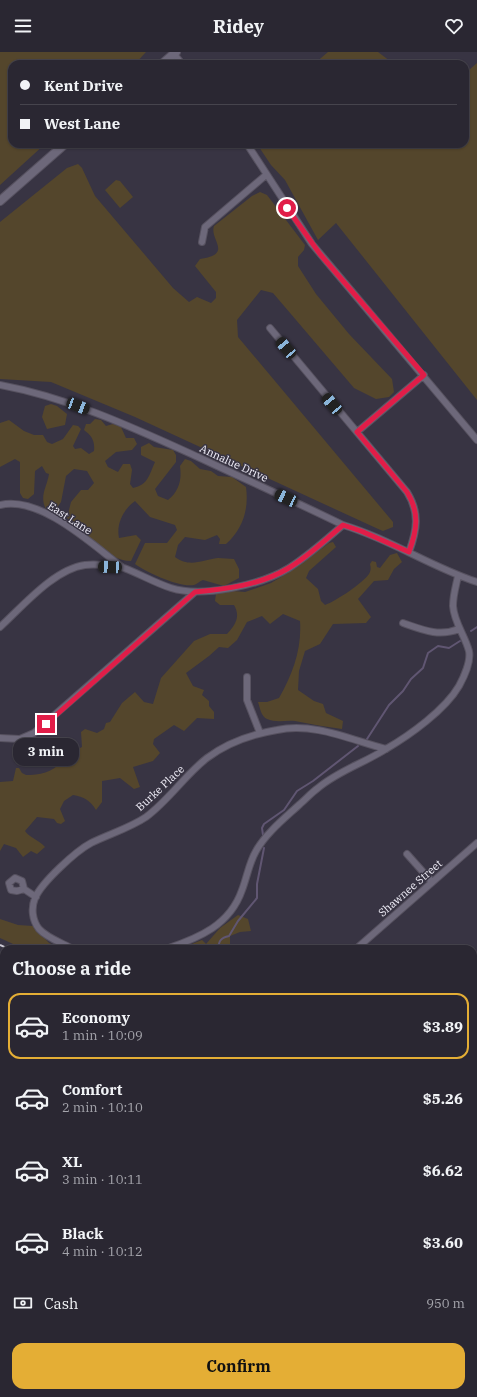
<!DOCTYPE html>
<meta charset="utf-8">
<style>
:root{--surface:#2a2732;--page:#322f3a;--text:#f1f3f6;--muted:#a5a5ac;--line:#46444d;--accent:#e4ae35}
body{margin:0;font-family:"IBM Plex Serif",serif;background:var(--page);color:var(--text);height:100vh;display:flex;flex-direction:column;font-size:15px;white-space:nowrap}
*{box-sizing:border-box;margin:0}
p{font-size:13px;color:var(--muted)}
.icon{flex:none;width:22px;height:22px;fill:none;stroke:currentColor;stroke-width:2;stroke-linecap:round;stroke-linejoin:round}
.map{position:relative;flex:1;overflow:hidden}
.details{position:absolute;left:0px;top:893px;width:477px;height:452px;display:flex;flex-direction:column;background:var(--surface);border-radius:12px 12px 0 0;box-shadow:0 1px 3px #0004,0 0 0 1px var(--line)}
.details>*{flex:none}
.top-card{position:absolute;left:8px;top:8px;width:461px;height:88px;border-radius:12px;box-shadow:0 1px 3px #0004,0 0 0 1px var(--line);display:grid;align-content:center;height:88px;padding:0 12px;background:var(--surface)}
.end{position:absolute;width:18px;height:18px;margin:-9px;border:5px solid #e11d48;background:#fff;box-shadow:0 0 0 2px #fff}
.from{border-radius:50%}
.bubble{position:absolute;height:28px;border-radius:12px;background:var(--surface);box-shadow:0 1px 3px #0004,0 0 0 1px var(--line);font-size:13px;font-weight:700;line-height:28px;text-align:center}
.car{position:absolute;width:12px;height:24px;margin:-12px -6px;border-radius:5px;box-shadow:0 0 3px 1px #0007;background:linear-gradient(#222 24%,#8ab4d8 0 40%,#222 0 76%,#8ab4d8 0 86%,#222 0)}
.top-card b{display:flex;align-items:center;gap:14px;height:38px;font-size:15px}
.top-card b+b{border-top:1px solid var(--line)}
.top-card i{width:10px;height:10px;background:var(--text)}
ul{padding:0;list-style:none}
li{display:flex;align-items:center;gap:12px;height:66px;margin:0 8px 6px;padding:0 4px;border:2px solid transparent;border-radius:12px}
li div{flex:1}
li b{display:block;font-size:15px}
li em{font-style:normal;font-weight:700}
li.current{border-color:var(--accent)}
li>.icon{width:36px;height:36px;stroke-width:1.5}
h2{padding:0 12px;font-size:18px;line-height:48px}
.pay{display:flex;align-items:center;gap:10px;height:44px;padding:0 12px;font-size:15px}
.pay p{margin-inline-start:auto}
.cta{display:flex;gap:8px;margin-top:auto;padding:8px 12px}
.cta a{flex:1;height:46px;border-radius:12px;background:var(--accent);color:#111;font-size:16px;font-weight:700;line-height:46px;text-align:center}
header{display:flex;justify-content:space-between;align-items:center;height:52px;padding:0 12px;background:var(--surface);font-size:18px;font-weight:700}
.map>svg:first-child{display:block}
.green{fill:#54462c}
.lines{fill:none;stroke-linecap:round;stroke-linejoin:round}
.stream{stroke:#605672;stroke-width:2}
.minor-casing{stroke:#575260;stroke-width:8}
.secondary-casing{stroke:#575260;stroke-width:10}
.primary-casing{stroke:#575260;stroke-width:10}
.minor{stroke:#6d687a;stroke-width:6}
.secondary{stroke:#6d687a;stroke-width:8}
.primary{stroke:#8f7231;stroke-width:9}
.rail{stroke:#cdcbd6;stroke-width:2;stroke-dasharray:7 7;stroke-linecap:butt}
.route{stroke:#e11d48;stroke-width:5}
.labels{text-anchor:middle;dominant-baseline:central;stroke-width:3;stroke-linejoin:round;paint-order:stroke}
.street-label{font-size:11px;fill:#f2f0fa;stroke:#383443}
</style>
<header><svg class="icon" aria-label="menu" viewBox="0 0 24 24"><path d="M4 6h16M4 12h16M4 18h16"/></svg>Ridey<svg class="icon" aria-label="heart" viewBox="0 0 24 24"><path d="M12 20l-8-8c-3-5 5-10 8-4 3-6 11-1 8 4z"/></svg></header>
<div class="map">
<svg width="477" height="1345" viewBox="0 0 477 1345">
<rect width="100%" height="100%" fill="#383443"/>
<path class="green" d="M0,0h146l-11,12h-123v80h33l-45,41z
M328,0h50l16,12h-80z
M477,11v337l-141,-177 -18,17 -33,-60 -14,-15 -14,-21h208v-74h4z
M78,112l4,4 13,28 78,92 16,14 8,-5 14,6 5,-5v-6l-21,-26 5,-7c34,-5 9,-19 14,-33l38,-30 8,-4 7,3 38,50 -1,5 -6,7v9l18,28 33,40 43,45 2,13 -5,5 -13,2 -22,-11 -81,-95 -12,-3 -24,30 1,17 155,185v5l-10,4 -7,-3 -241,-111 -84,-35 -51,-3v-157l67,-54z
M116,128l4,1 13,16 -13,11 -15,-18z
M51,352l6,2 10,8 -2,11 -18,4 -5,-12 3,-11z
M95,367l6,1 5,6 7,-2 8,3 5,11h8l3,6 -5,6 -16,2 -11,9 3,6 10,5 5,-8h7l2,6 -2,14 3,4c15,-3 16,-13 22,-26l-14,-7v-8l8,-4 5,4 19,3 3,5v7l-21,27 3,7 10,4c11,-9 14,-20 12,-34l5,-7 6,2 9,8 11,2 7,5 14,1 14,10c3,22 -3,42 -20,57h-7l1,-5 -3,-4 -12,5 -20,-3 -7,8 -3,12c15,11 27,3 43,1 5,0 11,1 16,1l5,10v9l-15,8 -21,-6c-3,1 -6,4 -9,5 -14,3 -48,-13 -59,-21l10,-21h22l10,-13 -2,-5 -25,-8 -15,-16c-11,8 -19,22 -16,37l17,-3 5,5 -10,21c-25,0 -45,-28 -64,-43l4,-16 10,-12h7l6,-7 -7,-12 -13,-2 -8,7 -5,26 -5,7h-10c-7,-13 1,-22 3,-35l-3,-1 -4,-7 -7,5 -1,23 -6,5 -5,-1 -3,-5v-31l-5,-3 -15,8v-44l9,-3 15,11 10,4h9l4,7 5,2 11,-5 10,-14 5,1 3,3 -8,17 2,3 6,-1 8,6 5,-3c1,-10 -2,-15 -10,-21l2,-6h4z
M333,490l3,5 -27,24 -3,7 12,11 3,12 4,4c11,-4 38,-22 44,-31 2,-4 2,-6 1,-10l2,-3 4,1 1,5 3,1 10,-13 7,-2 5,9 -8,7 -6,11 -14,1 -16,18 13,18 -5,6 -33,1 -13,20 -15,7 -6,20 -1,19 16,11 9,3 3,9 17,8 -1,8c-16,-2 -31,-5 -47,-8 -9,-1 -19,2 -28,-2 -6,-3 -7,-11 -9,-17h9l12,-4c14,-24 23,-50 21,-77l-17,-7 -13,10 -8,-8 -15,6 -10,18 -9,8 -9,-1 -10,9 -23,17 7,13 11,4 -2,5 7,6v5l5,6v7l-17,-1 -13,13 -10,-6 -20,14 -1,5 7,9 -7,8 -20,6 7,20 -6,2 -14,-11 -18,3v21l-6,8c-6,-10 -12,-13 -23,-15l-9,6 -4,8 5,12 -4,3 -4,-1 -3,-4 -17,-2 -12,14c5,7 14,9 20,16l-8,7 -6,-3 -8,6 -7,-9 -12,-4 -4,7v-69l13,-1 3,-13h3l3,5 4,2c15,0 32,-3 37,-19h11l4,-7 4,-2 -1,-15 4,-3 12,4 7,-4 2,-6 4,-1 12,-19 13,-11 9,10 9,2 8,-26 33,-37 16,-7h17c8,-9 14,-17 7,-29h-14l-5,-4 1,-7 17,-3 12,1 26,-9 25,-15 33,-25z
M238,863l10,4 3,12 -11,1 -10,4v13h-51l23,-9 4,4 14,-16z
M0,867l18,6 15,1 16,17 15,6h-40l-24,-11z"/>
<g class="lines">
<path class="stream" d="M471,579l6,-4
M367,687l22,-34 14,-14 8,-12 12,-11 5,-15 10,-7 11,2 11,-7
M263,783l-1,-7 2,-4 20,-14 13,-19 16,-10 45,-35
M218,897c1,-9 3,-11 11,-13l9,-15 19,-23v-14l7,-36"/>
<g class="minor-casing">
<path id="minor" d="M174,2l8,10
M247,92l65,100 165,196
M202,190l3,-15 61,-52
M270,276l137,164c13,21 10,38 2,60
M0,333c70,13 134,43 198,72 49,23 98,45 145,68 47,14 88,42 134,57
M357,380l67,-57
M0,453c40,-10 93,40 122,62
M403,571c20,7 36,14 56,6
M0,575c22,-20 54,-58 85,-62 8,-1 31,0 39,3 16,6 31,15 47,20 31,10 90,-3 118,-20 19,-12 37,-28 54,-43
M247,625v23l13,33
M0,686l20,1 14,-6 161,-141
M407,802l25,28
M15,826l7,3 2,8 -7,2 -6,-1 -2,-7z
M24,837l12,8
M73,897c-11,-6 -26,-11 -34,-20 -7,-9 -8,-21 -4,-31 7,-16 41,-47 56,-55 18,-9 39,-15 55,-26 23,-17 39,-42 61,-59 20,-15 46,-24 70,-28 37,-8 74,10 109,19
M166,897c33,-11 64,-24 76,-59 5,-13 7,-27 14,-39 10,-18 29,-33 44,-47 6,-5 11,-11 18,-16 20,-17 46,-25 68,-39 24,-14 59,-39 73,-63 5,-9 12,-25 10,-35 -4,-15 -15,-29 -16,-45 0,-11 3,-20 5,-30
M356,897l121,-106
M473,921l4,-4
M473,1037l4,2
M0,1274l4,5
M83,1341l4,4
M148,1341l3,4
M112,1345l5,-4"/>
</g>
<g class="secondary-casing">
<path id="secondary" d="M162,12l14,-12
M0,149l65,-57"/>
</g>
<g class="primary-casing">
<path id="primary" d="M0,1094l4,2
M473,1253h4"/>
</g>
<use href="#minor" class="minor"/>
<use href="#secondary" class="secondary"/>
<use href="#primary" class="primary"/>
<path class="rail" d="M0,893l9,4
M473,1114l4,2"/>
</g>
<g class="lines">
<path class="route" d="M46,672l149,-132c31,-3 65,-7 92,-23 21,-12 38,-29 56,-44l18,6 48,21c8,-22 11,-39 -2,-60l-50,-60 67,-57 -104,-121 -33,-46"/>
</g>
<g class="labels">
<g class="street-label">
<text transform="translate(234 411) rotate(25)">Annalue Drive</text>
<text transform="translate(70 466) rotate(33)">East Lane</text>
<text transform="translate(160 736) rotate(-43)">Burke Place</text>
<text transform="translate(410 836) rotate(-41)">Shawnee Street</text>
</g>
</g>
</svg>
<i class="end from" style="left:287px;top:156px"></i>
<i class="end" style="left:46px;top:672px"></i>
<div class="bubble" style="left:13px;top:686px;width:66px">3 min</div>
<i class="car" style="left:286px;top:296px;rotate:320deg"></i>
<i class="car" style="left:332px;top:352px;rotate:320deg"></i>
<i class="car" style="left:78px;top:354px;rotate:111deg"></i>
<i class="car" style="left:286px;top:446px;rotate:295deg"></i>
<i class="car" style="left:110px;top:515px;rotate:273deg"></i>
<div class="top-card">
<b><i class="from"></i>Kent Drive</b>
<b><i></i>West Lane</b>
</div>
<section class="details">
<h2>Choose a ride</h2>
<ul>
<li class="current"><svg class="icon" aria-label="car" viewBox="0 0 24 24"><path d="M5 17H2v-5l4-1 3-4h7l3 4 3 1v5h-3M9 17h6M6 11h13"/><circle cx="7" cy="17" r="2"/><circle cx="17" cy="17" r="2"/></svg><div><b>Economy</b><p>1 min · 10:09</p></div><em>$3.89</em></li>
<li><svg class="icon" aria-label="car" viewBox="0 0 24 24"><path d="M5 17H2v-5l4-1 3-4h7l3 4 3 1v5h-3M9 17h6M6 11h13"/><circle cx="7" cy="17" r="2"/><circle cx="17" cy="17" r="2"/></svg><div><b>Comfort</b><p>2 min · 10:10</p></div><em>$5.26</em></li>
<li><svg class="icon" aria-label="car" viewBox="0 0 24 24"><path d="M5 17H2v-5l4-1 3-4h7l3 4 3 1v5h-3M9 17h6M6 11h13"/><circle cx="7" cy="17" r="2"/><circle cx="17" cy="17" r="2"/></svg><div><b>XL</b><p>3 min · 10:11</p></div><em>$6.62</em></li>
<li><svg class="icon" aria-label="car" viewBox="0 0 24 24"><path d="M5 17H2v-5l4-1 3-4h7l3 4 3 1v5h-3M9 17h6M6 11h13"/><circle cx="7" cy="17" r="2"/><circle cx="17" cy="17" r="2"/></svg><div><b>Black</b><p>4 min · 10:12</p></div><em>$3.60</em></li>
</ul>
<div class="pay"><svg class="icon" aria-label="cash" viewBox="0 0 24 24"><path d="M3 7h18v10H3z"/><circle cx="12" cy="12" r="2"/></svg>Cash<p>950 m</p></div>
<div class="cta"><a>Confirm</a></div>
</section>
</div>
